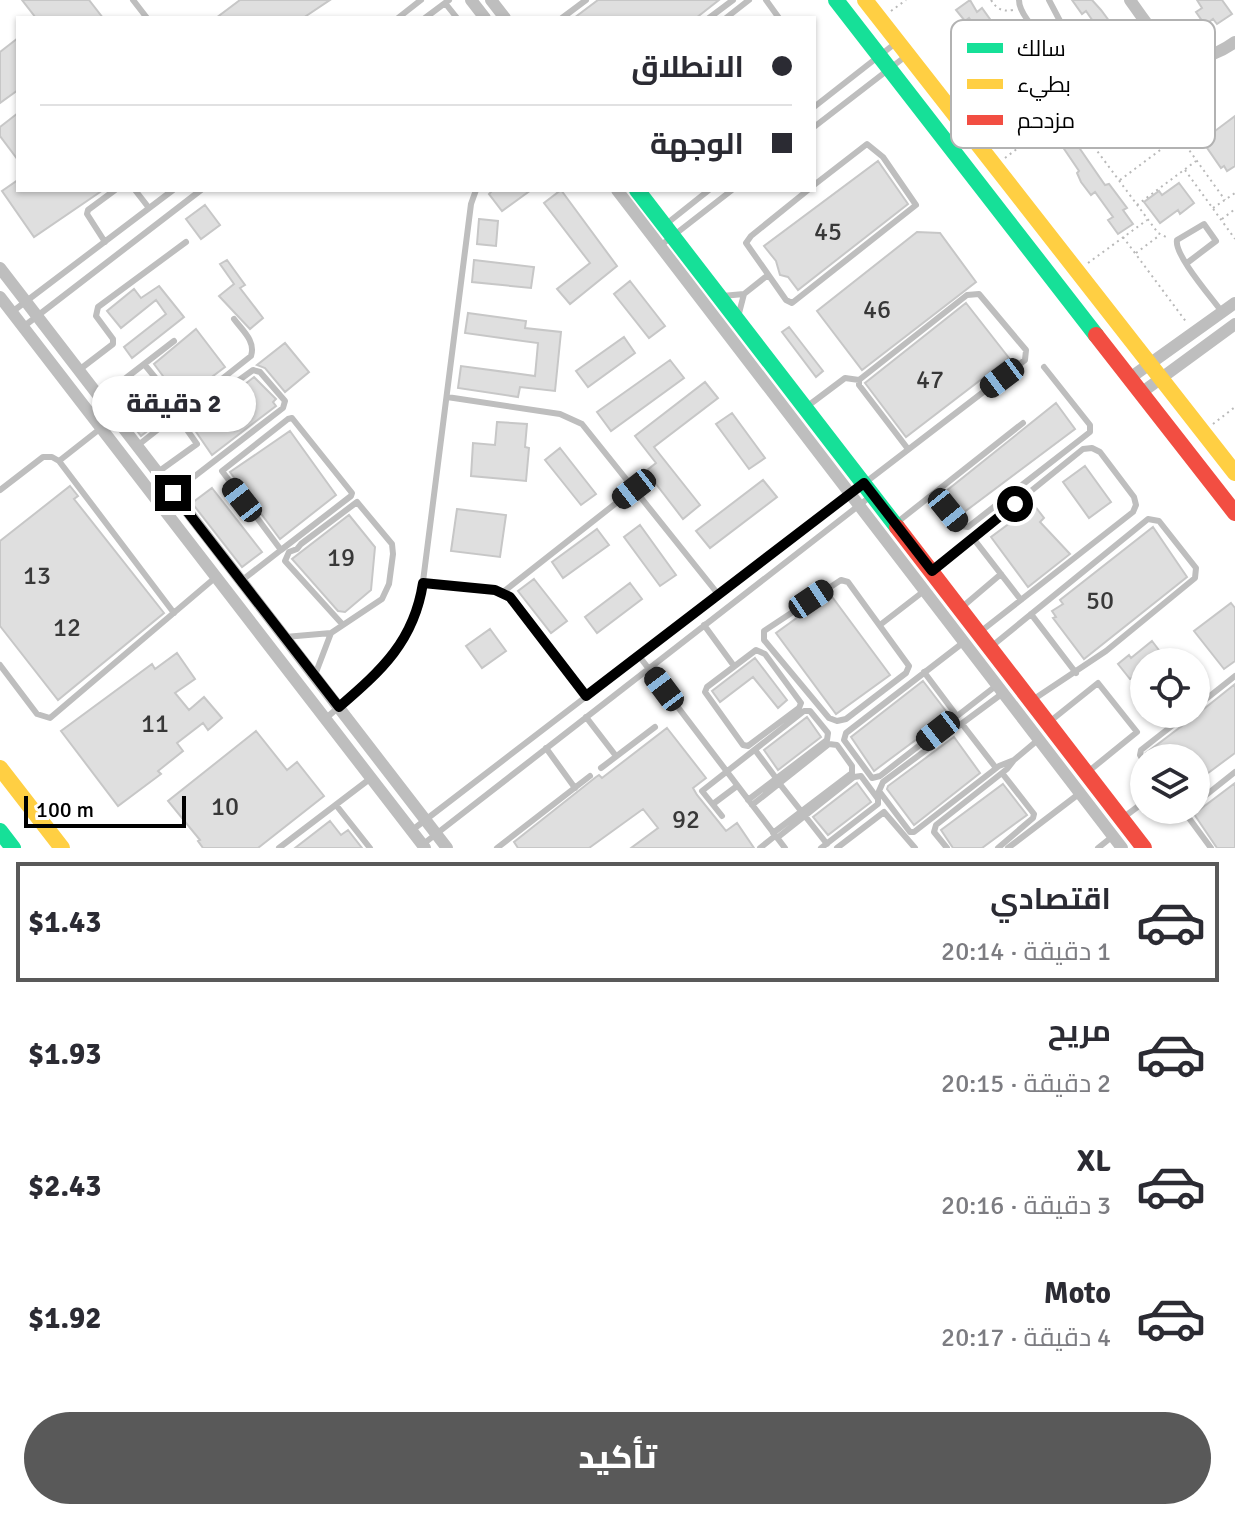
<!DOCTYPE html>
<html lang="ar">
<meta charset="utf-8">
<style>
:root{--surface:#fff;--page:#f7f7f7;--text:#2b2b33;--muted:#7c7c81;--line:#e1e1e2;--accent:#595959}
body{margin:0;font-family:Signika,Cairo,sans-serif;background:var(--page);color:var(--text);direction:rtl;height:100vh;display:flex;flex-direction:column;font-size:30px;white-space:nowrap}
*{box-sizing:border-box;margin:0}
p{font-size:26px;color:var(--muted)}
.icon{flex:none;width:44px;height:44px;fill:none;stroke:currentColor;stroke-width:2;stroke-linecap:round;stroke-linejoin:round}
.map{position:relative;height:848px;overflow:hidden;direction:ltr}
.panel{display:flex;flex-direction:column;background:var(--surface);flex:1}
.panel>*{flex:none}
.guide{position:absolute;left:16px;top:16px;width:800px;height:176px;border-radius:0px;box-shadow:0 2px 6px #0004;direction:rtl;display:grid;align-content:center;height:176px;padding:0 24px;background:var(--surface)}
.tools{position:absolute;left:1130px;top:648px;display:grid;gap:16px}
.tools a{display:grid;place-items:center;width:80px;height:80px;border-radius:50%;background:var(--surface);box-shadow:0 2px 6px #0004;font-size:40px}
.scale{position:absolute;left:24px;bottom:20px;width:162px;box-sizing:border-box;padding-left:8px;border:4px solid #000;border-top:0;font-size:22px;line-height:28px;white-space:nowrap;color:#000;-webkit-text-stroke:6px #fff;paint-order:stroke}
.end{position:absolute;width:36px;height:36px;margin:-18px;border:10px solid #000;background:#fff;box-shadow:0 0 0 4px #fff}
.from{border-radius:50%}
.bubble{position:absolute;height:56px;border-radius:28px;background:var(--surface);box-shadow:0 2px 6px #0004;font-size:26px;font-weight:800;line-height:56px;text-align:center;direction:rtl}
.car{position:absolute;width:24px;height:48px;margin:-24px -12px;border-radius:10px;box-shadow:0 0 6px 2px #0007;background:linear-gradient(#222 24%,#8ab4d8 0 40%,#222 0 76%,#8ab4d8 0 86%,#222 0)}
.guide b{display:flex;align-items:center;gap:28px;height:76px;font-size:30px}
.guide b+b{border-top:2px solid var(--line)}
.guide i{width:20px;height:20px;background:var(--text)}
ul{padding:14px 0 0;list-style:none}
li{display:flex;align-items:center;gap:24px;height:120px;margin:0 16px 12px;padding:0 8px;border:4px solid transparent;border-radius:0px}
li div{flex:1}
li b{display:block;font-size:30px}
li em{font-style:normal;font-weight:800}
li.on{border-color:var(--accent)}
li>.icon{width:72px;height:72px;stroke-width:1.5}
.action{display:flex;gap:16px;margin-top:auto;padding:16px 24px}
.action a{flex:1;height:92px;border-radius:48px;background:var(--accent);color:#fff;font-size:32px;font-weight:800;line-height:92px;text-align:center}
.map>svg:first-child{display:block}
.building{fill:#dfdfdf;stroke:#c7c7c7;stroke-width:2}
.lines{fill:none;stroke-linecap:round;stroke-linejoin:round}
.path{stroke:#b9b9b9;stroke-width:2;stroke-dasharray:2 4;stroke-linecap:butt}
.lane{stroke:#bebebe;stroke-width:6}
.street{stroke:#bebebe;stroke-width:12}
.fast{stroke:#16e098;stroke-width:16}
.slow{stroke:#ffcf43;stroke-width:16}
.jam{stroke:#f24e42;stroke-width:16}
.route{stroke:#000;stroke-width:10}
.labels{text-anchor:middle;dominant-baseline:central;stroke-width:8;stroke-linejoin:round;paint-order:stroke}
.number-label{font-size:26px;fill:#383838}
.key{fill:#fff;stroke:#b2b2b2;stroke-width:2}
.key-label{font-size:22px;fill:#000}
</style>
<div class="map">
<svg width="1235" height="848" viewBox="0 0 1235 848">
<rect width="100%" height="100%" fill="#fff"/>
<path class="building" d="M22,0h67l14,18h-67z
M240,0h90l-27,18h-87z
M598,0h121l-23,18h-122z
M970,0l7,12 5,-4 25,35 -5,3 9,14 19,-13 35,50 -18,14 9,13 2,-2 9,12 2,-1 36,52 4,-1 18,24 -4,2 10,14 -15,10 -10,-14 5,-3 -18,-25 -4,3 -10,-13 -4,-9 2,-2 -21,-31 -5,3 -20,-31 -4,2 -6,-9 17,-13 -15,-20 -16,11 -20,-28 4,-3 -24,-34 -4,3 -9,-11z
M1072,0h20l9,10 20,27 -16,11 11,16 19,-14 16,24 -15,10 -5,-7 -17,12 -18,-31 -3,3 -11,-15 19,-13 -15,-22 -4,3z
M1197,0h25l10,14 -15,10 -4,-5 -8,6 -9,-13 6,-4z
M18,38v52l-18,13v-51z
M1169,86l23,33 5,-3 8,13 5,-4 5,6 20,-15v50l-8,5 -3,-5 -3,2 -25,-36 -5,4 -7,-11 -3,2 -17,-25 3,-2 -6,-9z
M18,113v47l-18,-24v-9z
M878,161l30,43 -110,86 -10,-13 -8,-2 -4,-14 -12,-15z
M18,180v10h85l-69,47 -32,-46z
M1179,183l15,20 -14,11 -2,-4 -18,13 -16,-21 15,-11 3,4z
M493,190h38l-29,21 -13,-17z
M561,190l56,76 -47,38 -13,-15 33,-26 -46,-60z
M205,205l15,20 -19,14 -15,-20z
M479,219l19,2 -2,25 -19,-2z
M917,232l23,1 36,49 -114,88 -45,-59z
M227,260l18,25 -5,3 23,30 -13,11 -31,-33 15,-12 -14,-20z
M474,260l60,7 -3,21 -59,-6z
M630,281l35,45 -16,12 -35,-44z
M159,286l25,31 -52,41 -8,-11 42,-33 -10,-14 -35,28 -14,-17 27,-22 7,9z
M966,303l43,55 -103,79 -41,-54z
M468,313l58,8 -1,7 36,4 -6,59 -35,-4 -2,10 -60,-9 3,-22 74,10 3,-33 -73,-10z
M789,327l34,44 -7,6 -34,-45z
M196,329l29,38 -44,33 -27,-36z
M624,337l11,16 -47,34 -12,-16z
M285,343l24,29 -24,20 -20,-24 -8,-3z
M670,360l14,18 -73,53 -14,-19z
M254,377l22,22 -3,3 3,4 -64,49 -20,-29z
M132,381l30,38 -21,17 -30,-39z
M705,382l13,16 -64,49 46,58 -17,14 -37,-48 10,-8 -21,-27z
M1056,403l19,26 -112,84 -18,-21z
M732,413l33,45 -16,11 -33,-45z
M497,422l30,2 -2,23 4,1 -3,33 -55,-5 2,-33 22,2z
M290,431l46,64 -56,44 -50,-67z
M560,448l36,46 -15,11 -36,-45z
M1085,466l26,36 -22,16 -26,-36z
M763,480l14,17 -67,51 -14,-17z
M70,486l8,10 -4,3 90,114 -106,87 -58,-74v-85z
M212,488l50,64 -20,15 -50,-64z
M1034,505l10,13 -4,4 30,32 -42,33 -37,-50z
M457,509l49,6 -6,42 -49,-6z
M349,515l26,32 -4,43 -26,22 -7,-1 -46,-52z
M640,525l36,50 -16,11 -36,-49z
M1153,527l34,50 -103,82 -31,-41 3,-1 -4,-6 11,-7 -3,-4z
M597,529l12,16 -46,33 -11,-16z
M534,579l33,42 -16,12 -33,-42z
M630,583l12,16 -45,34 -12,-16z
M830,594l60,81 -54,39 -60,-81z
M1231,603l4,5v53l-11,8 -30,-38z
M490,629l16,22 -24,17 -16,-22z
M1152,641l16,21h-24v28l-10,-13 -4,2 -12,-15 11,-9 2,3z
M177,653l18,26 -20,14 14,17 15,-13 18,21 -14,12 -5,-7 -26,20 6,8 -25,20 3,3 -43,32 -57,-75 91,-67 3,5z
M755,658l32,42 -9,8 -25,-31 -33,25 -8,-11z
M923,681l26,34 -75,56 -23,-34z
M1235,684v69l-39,29v-24h-47l-3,-5 45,-34 2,-5 7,-2z
M807,717l14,20 -43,33 -14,-20z
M667,728l39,50 -13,10 4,7 29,36 11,-8 17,25h-123l27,-20 -15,-19 -54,39h-71l-4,-6 82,-65 3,-2 3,3z
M256,731l31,39 10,-8 27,34 -66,52h-55l-5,-7 2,-1 -32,-39z
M954,737l26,36 -66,52 -27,-36 1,-3z
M857,783l14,19 -43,33 -15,-18z
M1235,783v65h-18l-23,-34z
M1003,784l24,31 -45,33h-29l-12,-18z
M330,821l11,14 7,-5 14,18h-67z"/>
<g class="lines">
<path class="path" d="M991,0c6,9 11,12 22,10
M891,11l15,-11
M1151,97l74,103
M1069,113l89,120 10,5
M1089,141l68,-49 18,-29
M1005,158l89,-68 -1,-5 -36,-49
M1185,170l50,69
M1120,180l59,-44
M1137,205l59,-44
M1213,208l22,-15
M1222,219l13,-10
M1123,237l64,86
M1136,253l24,-18
M1088,263l59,-43
M1213,424l22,-17"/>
<path class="lane" d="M133,0l14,18
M766,0l13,18
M1019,0c0,11 14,30 24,34l17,-13 -11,-21
M445,3l12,15
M398,18l23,-18
M425,18l24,-18
M562,18l24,-18
M709,18l24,-18
M726,18l23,-18
M814,107l83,-65
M814,127l92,-71
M135,190l14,18
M808,190l-57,46 -5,7 40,57 6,3 124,-98 -33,-48 -16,-13 -53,41
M665,225l44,-35
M105,242l-18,-28 1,-4 27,-20
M660,246l72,-56
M1187,263l29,-22 -12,-17 -27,16c-3,15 35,58 45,72
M722,296l22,-2 24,-19
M12,312l161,-122
M738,317l6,-23
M23,327l178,-137
M144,364l38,46
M79,370l34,-26v-5l-17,-23 2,-9 88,-65
M447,397l113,17 22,10 136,170
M100,398l74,-57
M805,408l40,-30 14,2
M137,446l114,-90c5,-15 -9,-26 -17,-37
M59,461l115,152
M158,472l39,-28 -12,-17 -1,-7 69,-50 7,2 25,29 -2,7 -110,85
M0,490l43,-33h9l7,4 42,-33
M935,494l26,32 7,1 122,-95v-7l-46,-58
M895,524l128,-101
M973,538l48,62
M932,571l151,-122 9,-1 8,4 34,45 2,8 -3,7 -153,120
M841,580l7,2 61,84 -3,7 -60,46 -9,2 -8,-3 -65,-78v-9z
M241,581l40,-31 -59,-79 66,-52 4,-1 60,75 -1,3 -70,54
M423,583l72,7 15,7 76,99
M503,592l131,-103
M961,608l40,-34
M1031,614l45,59
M704,625l30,41
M880,625l44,-34
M285,637l46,-4 12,-8 -58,-64 4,-9 8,-3 4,-5 56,-42 35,42 1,10 -4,30 -7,15 -39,26
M964,642l-118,91 -2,7 28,38 8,-2 117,-91
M992,646l156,-127 11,2 37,47 -1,10 -89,73 -75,50
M756,650l9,4 36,49 -2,5 -51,38 -5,-1 -38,-53 2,-5z
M639,656l146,192
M0,665l37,49 13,4 166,-141
M924,672l33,44
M315,675l16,-42
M1003,693l-120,89 -4,9 31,41h4l85,-66 15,-6
M1196,707l39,-31
M586,717l30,39
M325,719c37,-32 79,-65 95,-114l51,-401 5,-14
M1048,723l50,-40 39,49 -48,39
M962,724l34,44
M546,748l29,40
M755,750l21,28
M1144,762l-4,-7 1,-5 46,-36
M601,768l54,-41
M779,783l22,28
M1196,803l39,-31
M713,804l24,-18
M336,805l34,43
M752,805l77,-61 8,1 15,21v7l-79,60
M1183,810l28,38
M722,816l-20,-25 102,-80h6l18,22 -1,7 -79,60
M805,816l22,28
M1124,817l20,-15
M411,831l614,-471 1,-10 -47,-56 -12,1 -108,85v5l49,64
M777,838l77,-61 7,-1 17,23v5l-57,44
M422,845l449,-349
M279,848l92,-70
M497,848l93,-72
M760,848l15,-12
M837,848l47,-36 31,36
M947,848l-13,-16 2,-7 71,-56 7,-9 25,-21
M998,848l35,-30 1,-4 -32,-41
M1008,848l72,-55
M1098,848l15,-12"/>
<path class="street" d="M471,0l14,18
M491,0l14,18
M1130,0c29,41 52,80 105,42
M617,190l505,658
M0,268l447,580
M0,297l425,551
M1130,378l105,-75
M1141,393l94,-69"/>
<path class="fast" d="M836,0l260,335
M637,190l260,337
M0,831l13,17"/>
<path class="slow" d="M865,0l370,473
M0,768l62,80"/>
<path class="jam" d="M1096,335l139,178
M897,527l247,321"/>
</g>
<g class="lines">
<path class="route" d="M173,493l166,214c43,-37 75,-66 84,-124l72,7 15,7 76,99 278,-213 68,88 83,-67"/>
</g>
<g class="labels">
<g class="number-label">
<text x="828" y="232">45</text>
<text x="877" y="310">46</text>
<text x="930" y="380">47</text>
<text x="341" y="558">19</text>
<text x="37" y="576">13</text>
<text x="1100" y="601">50</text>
<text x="67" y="628">12</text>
<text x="155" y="724">11</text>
<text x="225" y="807">10</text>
<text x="686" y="820">92</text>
</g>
</g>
<rect x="951" y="20" width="264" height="128" rx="12" class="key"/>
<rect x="967" y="43" width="36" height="10" fill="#16e098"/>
<rect x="967" y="79" width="36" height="10" fill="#ffcf43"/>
<rect x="967" y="115" width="36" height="10" fill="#f24e42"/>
<g class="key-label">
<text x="1017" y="56">سالك</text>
<text x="1017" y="92">بطيء</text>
<text x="1017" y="128">مزدحم</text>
</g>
</svg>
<div class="tools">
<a><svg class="icon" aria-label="locate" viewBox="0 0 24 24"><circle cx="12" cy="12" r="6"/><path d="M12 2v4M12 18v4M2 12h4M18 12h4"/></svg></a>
<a><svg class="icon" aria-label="layers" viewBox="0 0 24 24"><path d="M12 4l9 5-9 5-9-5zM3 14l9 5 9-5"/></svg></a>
</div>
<div class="scale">100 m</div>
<i class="end from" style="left:1015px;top:504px"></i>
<i class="end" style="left:173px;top:493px"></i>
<div class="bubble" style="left:92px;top:376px;width:164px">2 دقيقة</div>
<i class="car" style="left:1002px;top:378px;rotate:233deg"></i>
<i class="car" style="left:634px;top:489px;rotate:232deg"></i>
<i class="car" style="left:242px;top:500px;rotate:322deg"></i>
<i class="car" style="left:948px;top:510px;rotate:141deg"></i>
<i class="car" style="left:811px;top:599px;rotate:56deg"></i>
<i class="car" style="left:664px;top:689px;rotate:323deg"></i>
<i class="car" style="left:938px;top:731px;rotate:232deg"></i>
<div class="guide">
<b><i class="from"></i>الانطلاق</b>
<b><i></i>الوجهة</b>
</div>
</div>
<section class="panel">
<ul>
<li class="on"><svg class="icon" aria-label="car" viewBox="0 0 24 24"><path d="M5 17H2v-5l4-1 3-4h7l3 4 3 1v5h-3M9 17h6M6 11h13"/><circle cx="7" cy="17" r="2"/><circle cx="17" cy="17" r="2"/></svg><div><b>اقتصادي</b><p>1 دقيقة · 20:14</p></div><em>$1.43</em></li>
<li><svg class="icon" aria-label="car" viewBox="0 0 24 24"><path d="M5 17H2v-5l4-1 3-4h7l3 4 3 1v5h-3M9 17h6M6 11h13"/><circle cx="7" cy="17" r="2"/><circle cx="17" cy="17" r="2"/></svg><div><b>مريح</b><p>2 دقيقة · 20:15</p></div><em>$1.93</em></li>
<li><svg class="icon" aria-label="car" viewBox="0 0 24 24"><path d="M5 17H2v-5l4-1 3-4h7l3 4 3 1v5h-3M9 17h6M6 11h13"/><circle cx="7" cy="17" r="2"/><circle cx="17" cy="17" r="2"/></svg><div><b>XL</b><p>3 دقيقة · 20:16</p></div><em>$2.43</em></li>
<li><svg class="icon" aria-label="car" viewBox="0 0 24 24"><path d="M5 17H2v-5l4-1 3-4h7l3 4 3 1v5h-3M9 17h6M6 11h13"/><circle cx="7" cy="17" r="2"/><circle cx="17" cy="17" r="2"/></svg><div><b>Moto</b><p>4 دقيقة · 20:17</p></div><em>$1.92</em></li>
</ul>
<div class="action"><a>تأكيد</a></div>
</section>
